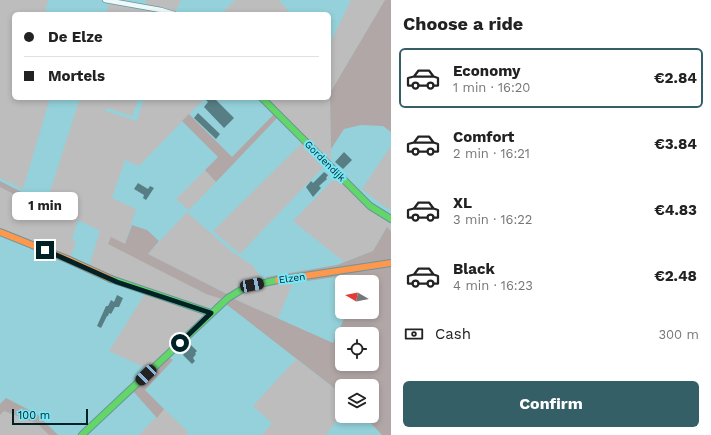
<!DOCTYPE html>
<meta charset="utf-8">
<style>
:root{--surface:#fff;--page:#f6f6f6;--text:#222;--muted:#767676;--line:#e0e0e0;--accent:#345f66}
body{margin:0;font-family:"Work Sans",sans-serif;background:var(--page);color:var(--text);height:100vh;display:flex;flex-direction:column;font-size:15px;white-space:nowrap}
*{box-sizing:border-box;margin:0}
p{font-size:13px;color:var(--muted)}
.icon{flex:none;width:22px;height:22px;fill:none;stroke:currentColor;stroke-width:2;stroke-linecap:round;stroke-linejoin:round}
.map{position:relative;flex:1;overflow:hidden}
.details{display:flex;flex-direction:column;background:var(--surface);width:320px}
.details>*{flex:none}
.hud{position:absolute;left:12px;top:12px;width:319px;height:88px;border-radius:6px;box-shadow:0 2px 6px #0003;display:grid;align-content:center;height:88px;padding:0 12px;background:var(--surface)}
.needle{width:26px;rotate:279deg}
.buttons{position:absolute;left:335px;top:275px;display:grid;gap:8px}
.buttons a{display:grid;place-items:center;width:44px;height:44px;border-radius:6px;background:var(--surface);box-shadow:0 2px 6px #0003;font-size:20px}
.scale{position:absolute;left:12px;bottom:10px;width:76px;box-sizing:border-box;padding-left:4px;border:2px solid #002227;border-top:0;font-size:11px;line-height:14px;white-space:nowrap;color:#002227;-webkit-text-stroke:3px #78e7f7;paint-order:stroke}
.end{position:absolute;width:18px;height:18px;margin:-9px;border:5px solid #002227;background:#fff;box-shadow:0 0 0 2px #fff}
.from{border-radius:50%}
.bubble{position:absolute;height:28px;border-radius:6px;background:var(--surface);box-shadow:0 2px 6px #0003;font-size:13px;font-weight:700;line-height:28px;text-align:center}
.car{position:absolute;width:12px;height:24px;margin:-12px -6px;border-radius:5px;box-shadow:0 0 3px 1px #0007;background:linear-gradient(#222 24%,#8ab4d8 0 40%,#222 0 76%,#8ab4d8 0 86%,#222 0)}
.hud b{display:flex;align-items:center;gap:14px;height:38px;font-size:15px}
.hud b+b{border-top:1px solid var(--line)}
.hud i{width:10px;height:10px;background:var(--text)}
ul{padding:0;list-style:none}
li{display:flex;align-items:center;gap:12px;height:60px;margin:0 8px 6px;padding:0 4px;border:2px solid transparent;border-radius:6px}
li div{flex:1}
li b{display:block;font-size:15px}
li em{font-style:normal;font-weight:700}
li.on{border-color:var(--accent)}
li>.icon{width:36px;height:36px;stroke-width:1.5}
h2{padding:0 12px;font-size:18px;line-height:48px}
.pay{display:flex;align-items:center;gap:10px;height:44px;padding:0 12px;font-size:15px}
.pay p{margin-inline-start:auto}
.action{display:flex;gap:8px;margin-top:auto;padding:8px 12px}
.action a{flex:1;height:46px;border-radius:6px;background:var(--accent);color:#fff;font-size:16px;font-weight:700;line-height:46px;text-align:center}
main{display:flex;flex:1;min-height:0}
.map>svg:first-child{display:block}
.green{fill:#bdbdbd}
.forest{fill:#b1a7a6;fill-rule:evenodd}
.building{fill:#577e84}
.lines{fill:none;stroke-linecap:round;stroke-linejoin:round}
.street-casing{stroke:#6a969c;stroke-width:6}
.fast-casing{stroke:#6a969c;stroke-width:8}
.slow-casing{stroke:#6a969c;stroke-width:8}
.street{stroke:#eff8f9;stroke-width:4.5}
.fast{stroke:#63d668;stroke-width:6}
.slow{stroke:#ff974d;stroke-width:6}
.route{stroke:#002227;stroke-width:5}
.labels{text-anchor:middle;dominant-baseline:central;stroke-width:4;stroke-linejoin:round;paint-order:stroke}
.street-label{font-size:10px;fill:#002227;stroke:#78e7f7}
</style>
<main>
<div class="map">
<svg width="391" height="435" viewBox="0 0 391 435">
<rect width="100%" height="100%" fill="#95d1da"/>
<path class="green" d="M0,0h48l-3,14h-31v84h36l-27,91 -23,-11z
M145,0h36l-5,11 -29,-6z
M235,0h44l12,14h-70z
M351,0h34l-55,93 1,70 -64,-65h62v-53z
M109,4l57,10h-60z
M80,98h59l-7,18 -25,-8 -2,3 32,10 7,-23h61l-66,68 -14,-6 -13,38 24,11 -11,35 -17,-1 98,51 16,5c-6,8 -12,9 -22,8l-92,-30 -19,-10 11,-36 -22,-11 -6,19 4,3 -6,16 -70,-28v-43l41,21 2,-5 3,1z
M303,142l23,22 -86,90 -27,-23z
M391,146v64l-7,-4 -22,-17z
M205,170l11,12 -27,28 -13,-11z
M337,176l31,33 23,15v7l-4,-4 -14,24 -29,11 -51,-41z
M187,212l44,39 22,15 10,14 -16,3 -20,11 -79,-40z
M294,280l-16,38 -46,-20 17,-11z
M145,294l62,18 -59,57 -39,-18z
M296,359l46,35v19l-16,22h-64l10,-12 -19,-17z
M164,409l24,23 -2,3h-47z
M3,411l35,13 11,11h-49v-20z"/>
<path class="forest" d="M385,0h6v132l-8,-6 -22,-1 -17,4 -13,20 -1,-56z
M189,114l43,43 42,-43 4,3 -62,65 -11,-12 13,-13 -36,-36z
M0,181l43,22 -2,5 -41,-21z
M132,225l15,5 12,11 -11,13 79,40 -5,5 -16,-5 -98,-50 3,-7 14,7z
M387,227l4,4v29l-124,19 -1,-2 71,-12 36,-14z
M391,265v170h-9l-18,-19h8v-30h-30v8l-116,-90 6,-6 101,45 14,-31h25v-30h-20l-9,-6 -50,7 1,-3zM342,334h30v30h-30z
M168,357l5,3 -28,30 19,19 -7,9 -25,-28z
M6,398l31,16 21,21h-9l-11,-11 -34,-13 -4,4v-11z"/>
<path class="building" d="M209,98h5l20,20 -10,10 -20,-21 4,-5 -2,-2z
M198,113l22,21 -4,5 -22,-21z
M344,152l8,8 -9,9 -8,-7z
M324,172l4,3 -2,3 1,1 -8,7 2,2 -8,9 -7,-10 5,-6 2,2z
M138,183l10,6 2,-3 4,2 -8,12 -3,-2 1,-3 -10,-6z
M117,295l6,3 -4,9h-4l-4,7 -2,-1 -1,3h-1l-6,12 -4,-2 9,-20h2l3,-6 3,2z
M190,344l7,7 -2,2 1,1 -3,4 2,3 -3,3 -9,-9 3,-4 -2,-2z"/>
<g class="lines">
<g class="street-casing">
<path id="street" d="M105,0l56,10 13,4"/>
</g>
<g class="fast-casing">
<path id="fast" d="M262,98l108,108 21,13
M111,279l100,34
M82,435l146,-137 18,-11 32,-7"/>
</g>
<g class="slow-casing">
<path id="slow" d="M0,232l67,27 44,20
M278,280l113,-17"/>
</g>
<use href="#street" class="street"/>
<use href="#fast" class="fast"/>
<use href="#slow" class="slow"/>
</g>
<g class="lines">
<path class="route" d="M45,250l72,32 94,31 -31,30"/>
</g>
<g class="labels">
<g class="street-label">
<text transform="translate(325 161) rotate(45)">Gordendijk</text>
<text transform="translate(292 278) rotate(-8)">Elzen</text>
</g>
</g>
</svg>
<div class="buttons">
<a><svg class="needle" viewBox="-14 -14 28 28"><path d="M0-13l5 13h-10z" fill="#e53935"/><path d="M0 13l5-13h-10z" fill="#767676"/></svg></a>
<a><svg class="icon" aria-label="locate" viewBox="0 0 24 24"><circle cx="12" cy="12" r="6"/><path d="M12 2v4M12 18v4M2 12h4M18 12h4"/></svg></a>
<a><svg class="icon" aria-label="layers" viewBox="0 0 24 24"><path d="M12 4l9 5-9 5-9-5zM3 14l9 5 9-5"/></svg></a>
</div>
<div class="scale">100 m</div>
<i class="end from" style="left:180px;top:343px"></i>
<i class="end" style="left:45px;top:250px"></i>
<div class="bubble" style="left:12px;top:192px;width:66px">1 min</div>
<i class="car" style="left:252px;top:285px;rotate:79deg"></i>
<i class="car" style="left:146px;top:375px;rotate:226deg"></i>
<div class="hud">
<b><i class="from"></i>De Elze</b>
<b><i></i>Mortels</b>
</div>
</div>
<section class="details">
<h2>Choose a ride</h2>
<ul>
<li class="on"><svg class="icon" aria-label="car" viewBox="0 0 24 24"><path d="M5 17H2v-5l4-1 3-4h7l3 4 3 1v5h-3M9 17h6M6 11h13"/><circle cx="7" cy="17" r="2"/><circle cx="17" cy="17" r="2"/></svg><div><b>Economy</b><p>1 min · 16:20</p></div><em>€2.84</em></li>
<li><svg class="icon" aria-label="car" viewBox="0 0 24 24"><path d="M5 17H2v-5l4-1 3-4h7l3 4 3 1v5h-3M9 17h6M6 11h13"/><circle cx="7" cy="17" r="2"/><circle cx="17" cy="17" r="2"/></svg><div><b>Comfort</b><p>2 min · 16:21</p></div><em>€3.84</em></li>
<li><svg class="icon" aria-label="car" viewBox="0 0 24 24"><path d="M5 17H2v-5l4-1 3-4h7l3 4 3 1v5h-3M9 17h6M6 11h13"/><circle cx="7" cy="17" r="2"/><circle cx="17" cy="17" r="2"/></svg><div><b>XL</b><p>3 min · 16:22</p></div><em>€4.83</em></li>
<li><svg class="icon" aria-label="car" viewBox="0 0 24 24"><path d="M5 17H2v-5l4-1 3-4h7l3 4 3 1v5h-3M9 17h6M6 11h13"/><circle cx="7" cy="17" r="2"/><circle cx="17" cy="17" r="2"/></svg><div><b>Black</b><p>4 min · 16:23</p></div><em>€2.48</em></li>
</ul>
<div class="pay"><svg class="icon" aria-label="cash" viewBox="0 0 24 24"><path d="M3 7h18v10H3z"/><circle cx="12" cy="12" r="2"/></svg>Cash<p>300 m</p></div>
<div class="action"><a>Confirm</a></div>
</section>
</main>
